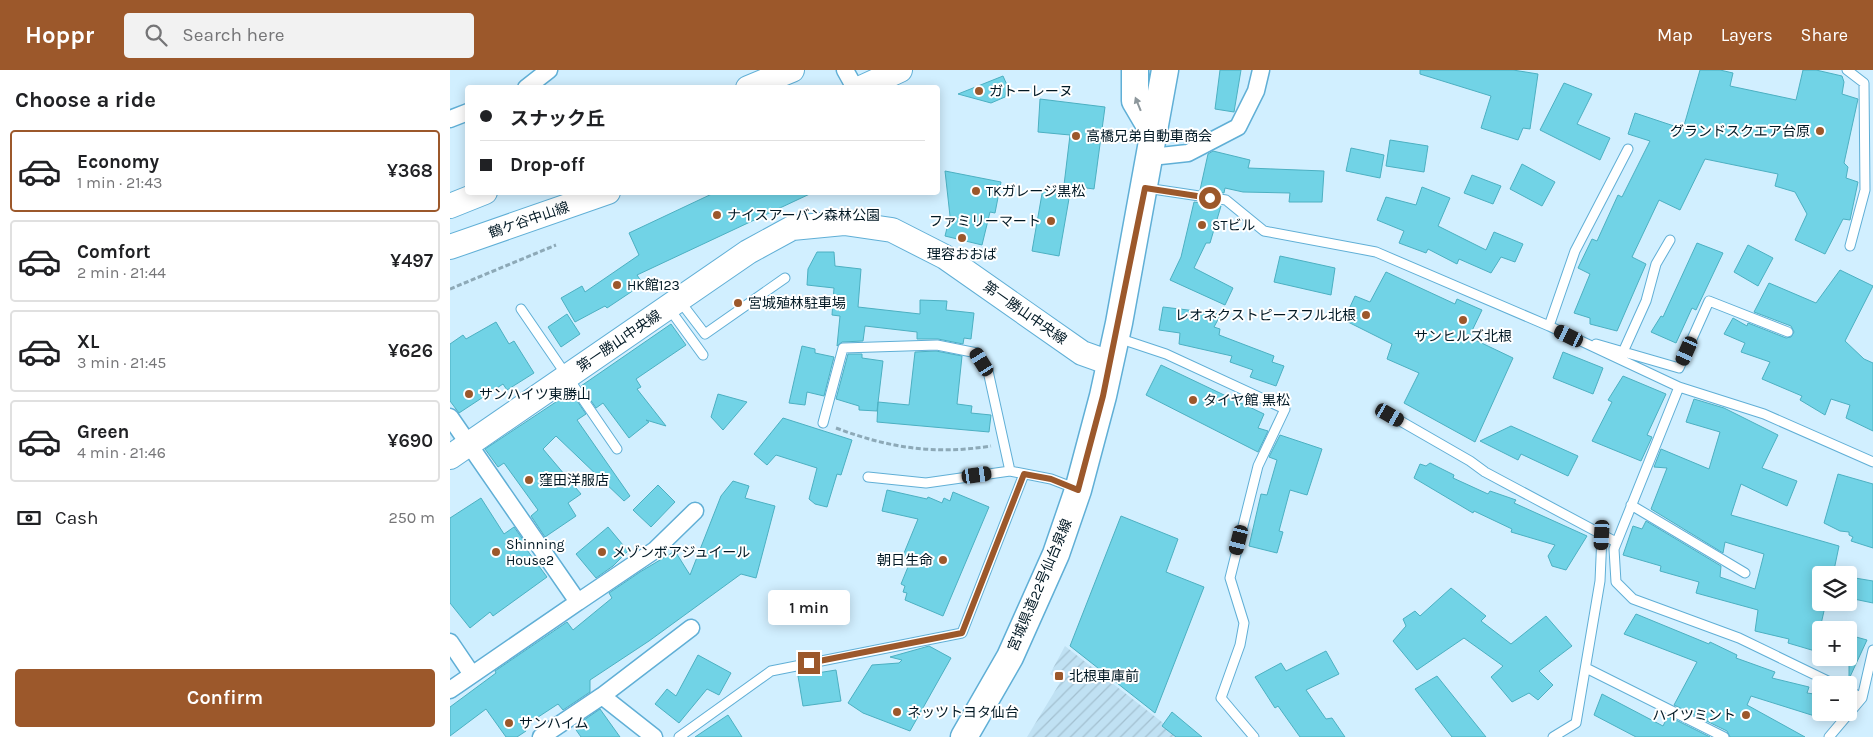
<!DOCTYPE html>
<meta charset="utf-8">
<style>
:root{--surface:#fff;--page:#f2f2f2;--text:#202124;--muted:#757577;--line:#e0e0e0;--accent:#9c582b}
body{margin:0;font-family:Karla,"Noto Sans JP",sans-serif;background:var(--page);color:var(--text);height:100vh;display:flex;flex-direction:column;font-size:19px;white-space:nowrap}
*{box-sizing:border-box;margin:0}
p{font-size:16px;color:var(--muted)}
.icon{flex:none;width:28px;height:28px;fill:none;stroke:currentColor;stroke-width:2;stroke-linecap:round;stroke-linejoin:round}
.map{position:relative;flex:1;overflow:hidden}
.sheet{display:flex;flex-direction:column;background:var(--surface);width:450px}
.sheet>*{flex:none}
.banner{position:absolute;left:15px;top:15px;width:475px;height:110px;border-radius:5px;box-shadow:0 2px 12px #0003;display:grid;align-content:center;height:110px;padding:0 15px;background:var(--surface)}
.tools{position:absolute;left:1362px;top:496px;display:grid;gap:10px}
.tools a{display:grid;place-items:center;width:45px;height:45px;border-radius:5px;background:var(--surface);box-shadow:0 2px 12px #0003;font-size:25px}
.end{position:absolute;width:22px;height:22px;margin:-11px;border:6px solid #9c582b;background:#fff;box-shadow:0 0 0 2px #fff}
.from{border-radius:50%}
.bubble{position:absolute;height:35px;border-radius:5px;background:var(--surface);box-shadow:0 2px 12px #0003;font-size:16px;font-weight:600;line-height:35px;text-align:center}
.car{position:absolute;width:15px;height:30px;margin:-15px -8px;border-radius:6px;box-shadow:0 0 4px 1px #0007;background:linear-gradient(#222 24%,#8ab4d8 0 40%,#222 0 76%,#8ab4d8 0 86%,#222 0)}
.banner b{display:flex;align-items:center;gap:18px;height:48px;font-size:19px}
.banner b+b{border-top:1px solid var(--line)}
.banner i{width:12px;height:12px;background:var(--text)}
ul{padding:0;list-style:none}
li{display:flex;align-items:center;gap:15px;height:82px;margin:0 10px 8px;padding:0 5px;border:2px solid var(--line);border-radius:5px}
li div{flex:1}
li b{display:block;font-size:19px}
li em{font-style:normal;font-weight:600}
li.active{border-color:var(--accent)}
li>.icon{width:45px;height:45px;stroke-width:1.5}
h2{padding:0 15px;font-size:22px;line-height:60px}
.pay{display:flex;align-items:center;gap:12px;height:55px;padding:0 15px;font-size:19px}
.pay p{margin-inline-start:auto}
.action{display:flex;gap:10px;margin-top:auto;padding:10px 15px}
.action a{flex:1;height:58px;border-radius:5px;background:var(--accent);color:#fff;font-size:20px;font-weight:600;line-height:58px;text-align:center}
header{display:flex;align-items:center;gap:30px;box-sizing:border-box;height:70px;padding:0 25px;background:var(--accent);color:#fff}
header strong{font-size:24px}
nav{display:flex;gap:28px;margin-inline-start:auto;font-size:18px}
.search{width:350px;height:45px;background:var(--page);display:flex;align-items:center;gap:12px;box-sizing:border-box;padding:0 18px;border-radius:5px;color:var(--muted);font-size:19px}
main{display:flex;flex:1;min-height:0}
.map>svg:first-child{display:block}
.industrial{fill:url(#industrial-furrows)}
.building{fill:#71d3e6;stroke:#4cb0c2}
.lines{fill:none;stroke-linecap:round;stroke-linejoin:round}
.lane-casing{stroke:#60afd6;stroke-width:11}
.street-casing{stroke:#60afd6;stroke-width:19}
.secondary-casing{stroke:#60afd6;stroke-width:26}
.primary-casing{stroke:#60afd6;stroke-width:29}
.path{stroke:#8da9b7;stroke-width:3;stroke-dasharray:5 2.5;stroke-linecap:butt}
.lane{stroke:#fff;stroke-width:9}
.street{stroke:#fff;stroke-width:16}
.secondary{stroke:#fff;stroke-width:24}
.primary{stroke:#fff;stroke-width:26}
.oneway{fill:#8d979c}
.route{stroke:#9c582b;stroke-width:6}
.poi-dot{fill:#9c582b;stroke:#fff;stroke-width:2}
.labels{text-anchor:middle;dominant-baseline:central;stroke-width:4;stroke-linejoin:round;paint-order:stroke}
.poi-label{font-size:14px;fill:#011824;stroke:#fff;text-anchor:start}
.street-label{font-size:14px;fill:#011824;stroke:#fff}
</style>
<header>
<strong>Hoppr</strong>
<div class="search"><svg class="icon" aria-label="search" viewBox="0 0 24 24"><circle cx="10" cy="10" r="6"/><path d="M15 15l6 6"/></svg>Search here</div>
<nav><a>Map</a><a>Layers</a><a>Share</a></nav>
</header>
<main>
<section class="sheet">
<h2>Choose a ride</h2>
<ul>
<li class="active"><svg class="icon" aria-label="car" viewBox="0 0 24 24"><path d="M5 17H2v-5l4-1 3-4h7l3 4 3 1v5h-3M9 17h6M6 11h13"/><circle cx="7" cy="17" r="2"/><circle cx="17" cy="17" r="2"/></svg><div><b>Economy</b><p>1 min · 21:43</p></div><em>¥368</em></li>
<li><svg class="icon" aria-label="car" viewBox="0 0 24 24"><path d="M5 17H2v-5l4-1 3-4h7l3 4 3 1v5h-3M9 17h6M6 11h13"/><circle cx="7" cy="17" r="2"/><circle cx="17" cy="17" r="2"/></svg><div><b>Comfort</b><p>2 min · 21:44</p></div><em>¥497</em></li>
<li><svg class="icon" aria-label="car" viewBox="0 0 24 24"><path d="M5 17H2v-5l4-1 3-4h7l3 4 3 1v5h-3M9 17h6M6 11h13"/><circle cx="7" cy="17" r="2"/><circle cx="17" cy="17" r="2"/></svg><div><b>XL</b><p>3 min · 21:45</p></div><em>¥626</em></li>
<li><svg class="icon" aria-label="car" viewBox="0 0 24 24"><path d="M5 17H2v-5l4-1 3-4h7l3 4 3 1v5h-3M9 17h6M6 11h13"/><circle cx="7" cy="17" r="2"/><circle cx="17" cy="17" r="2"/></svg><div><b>Green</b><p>4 min · 21:46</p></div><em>¥690</em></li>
</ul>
<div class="pay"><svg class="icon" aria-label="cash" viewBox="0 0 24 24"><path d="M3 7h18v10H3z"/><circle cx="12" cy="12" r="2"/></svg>Cash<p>250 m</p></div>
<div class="action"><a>Confirm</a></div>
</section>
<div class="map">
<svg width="1423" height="667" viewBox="0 0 1423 667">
<defs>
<pattern id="industrial-furrows" width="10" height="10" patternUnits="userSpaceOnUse" patternTransform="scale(1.25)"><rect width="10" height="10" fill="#c0e1f3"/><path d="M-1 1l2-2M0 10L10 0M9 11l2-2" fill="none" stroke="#a3c0d0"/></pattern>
</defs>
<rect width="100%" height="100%" fill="#d1efff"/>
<path class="industrial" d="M615,576l116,91h-154l34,-56 -11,-7z"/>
<path class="building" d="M770,0h21l-7,42 -19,-3z
M970,0h93l25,4 -8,55 -7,-1 -5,12 -37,-12 10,-32 -71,-22z
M1250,0h20l13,3 -3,13 66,14 7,-30h13l26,6 2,6 -2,12 16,5 -14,64 4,4 -2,11 12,4 -8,38 -7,-1 -18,35 -30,-14 12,-26 -12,-22 -20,-6 3,-12 -73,-15 -25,51 -21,-10 -27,57 14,7 -29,67 -27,-7v-6l-16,-5 16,-39 -12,-6 14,-29 5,2 21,-46 4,2 28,-56 -22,-7 7,-21 48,16z
M553,6l4,9 -2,12 -14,6 -33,-9z
M1114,13l28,11 -15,30 33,14 -10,22 -60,-30z
M590,29l65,8 -11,82 -30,-4 6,-50 -32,-3z
M940,70l38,6 -4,26 -38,-6z
M901,78l33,7 -4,23 -34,-7z
M763,81l37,9 -2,8 76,3 -2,31h-33l1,-9 -47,-1 -18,-4 -1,5 -24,-3 8,-36z
M1072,94l33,18 -13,24 -32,-17z
M495,101l56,11 -6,31 -5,-1 -8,33 -37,-9 5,-20z
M1022,105l29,11 -8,18 -29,-11z
M972,117l28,11 -12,28 48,24 8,-18 29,12 -8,18 -14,-5 -10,16 -32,-14 -2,5 -29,-15 -2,4 -27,-10 5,-12 -27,-11 9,-23 30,8z
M593,118l27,5 -11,63 -27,-5z
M266,122h98l-177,83 6,9 -36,24 -2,-2 -30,16 -14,-24 21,-12 3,6 54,-37 -10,-22z
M744,132l27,4 -11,37h-4l-12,25 39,20 -8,17 -55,-25 11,-23z
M1247,173l26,10 -27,57 -4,-2 -16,35 -25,-11 10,-16 2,1z
M1298,175l25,13 -15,28 -24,-14z
M367,182h17l1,14 26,3 -3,38 62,7v-14l27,1 -1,9 28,3 -3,26 -7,-1 -1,6 -25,-5h-21v-7l-52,-6 -2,15 -21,1 -5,4 3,-30 -8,-1 2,-27 -27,-3 1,-16z
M830,186l55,12 -4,27 -57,-13z
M1390,200l33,16 -28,55 19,18 9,4v68l-27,-13 4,-13 -19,-6 -6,16 -25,-15 2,-4 -40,-17 8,-17 -29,-10 4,-9 -21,-9 9,-16 14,8 1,-3 38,15 5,-1 3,-5 -3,-6 -37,-14 15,-29 47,20z
M936,202l69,32 2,-5 25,11 -13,27 44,21 -38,84 -71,-39 15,-30 -32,-14 5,-15 -48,-24 11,-24 15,6z
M713,237l58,7 -7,13 6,2 -1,6 55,21 -2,6 12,4 -8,20 -26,-9 3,-7 -23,-8 2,-6 -53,-12 1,-11 -21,-3z
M117,244l13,20 -19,13 -13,-20z
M46,252l13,22 5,-3 20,32 -27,17 -4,-6 -44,29 -9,-12v-57l13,-9 3,4z
M221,254l15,21 -50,34 5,8 -4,2 29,37 -20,-6 3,2 -20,16 -26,-35 -7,5 -15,-22z
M352,276l13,3v4l19,4 -10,39 -17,-4 -2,13 -16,-2z
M486,281l26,5 -5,48 15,2 -1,7 20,2 -2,17 -112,-10 1,-20 31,3 6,-53z
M1113,282l40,16 -10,26 -40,-16z
M398,284h14v4l21,3 -6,50 -18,-1v-4l-23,-7z
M711,295l103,49 -6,14 10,3 -10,21 -112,-57z
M1173,306l43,18 -19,41 5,2 -11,24 -49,-20 20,-39 -4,-2z
M121,322l15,22 -9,6 53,76 -6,5 -68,-65 -13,13 38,45 -13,9 8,13 -31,21 -14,-21 7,-6 -34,-47 -6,4 -13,-18z
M268,324l29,8 -24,28 -12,-13z
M1244,329l30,9 54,27 -16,33 35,13 -10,25 -46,-22 -10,31 108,31 -6,29h-12v27h5l-11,49 -27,-8 1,-4 -34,-8 3,-21 -62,-17 3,-11 -39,-11 1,-5 -38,-11 10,-29 9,3 4,-8 75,45 -1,11 35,12 9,-35 -39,-12 -2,11 -72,-44 16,-41 -13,-1 7,-18 48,20 11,-37 -34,-10z
M333,348l69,22 -11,35 -4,-1 -10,33 -12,-3 -6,-5 8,-31 -41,-13 -9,10 -13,-11z
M1061,356l67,30 -10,20 -47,-22 -3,6 -38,-19z
M830,365l42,14 -15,46 -17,-5 -11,41 4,1 -6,21 -28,-7 12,-52 6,1 10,-35 -8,-3z
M980,393l24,12 -1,3 35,16 2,-3 26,9 -2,3 73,33 -21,34 -14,-4 -4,-10 7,-11 -44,-13 1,-3 -38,-18 -1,2 -59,-35 6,-14 6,2z
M1388,404l35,10v64l-22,-7 2,-4 -4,-2v-3l-9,-1 -16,-8z
M283,411l16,5 -4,12 30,8 -19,72 -15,-4 -92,67 -59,39v12l-27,18 -5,-6 -35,23 3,4 -9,6h-11l-20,-28 -36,27v-29l46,-34 -1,-2 72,-49 6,8 39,-32 -3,-5 31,-21 35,-21 15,24 31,-79z
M208,415l17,17 -24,25 -18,-17z
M437,420l40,9 1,-2 14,6 2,-5 6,3 3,-9 36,15 -46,109 -38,-16 2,-7 -4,-1 2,-6 -4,-2 9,-22 -8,-4 16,-39 -36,-8z
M31,428l23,36 10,-7 15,21 -2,2 20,27 -54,39 -3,-4 -20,16 -20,-25v-85z
M671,446l57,23 -12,33 38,15 -49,126 -85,-67z
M158,457l20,24 -15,15 -17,12 -20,-24z
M1399,507l24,4v22l-24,-5z
M1001,518l35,28 -5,5 30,23 35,-28 26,30 -33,25 14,14 -15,15 -9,-7 -17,9 -21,-25 12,-11 -39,-28 -47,32 -24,-29 13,-15 -3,-7 12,-8 5,5z
M1186,544l73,30 1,-2 27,13 -1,3 39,14 -3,6 37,9 -2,6 14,2v23l-70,-22 -4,9 58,32h-75l-3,-6 -53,-26 23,-43 -73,-28z
M1399,565l18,5 -18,39z
M479,576l22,12 -41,73 -47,-18 -15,-10 24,-38 27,-2 3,-3 -12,-3z
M876,581l13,23 -33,16 20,29 6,-1 13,19h-45l-22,-31 -3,2 -20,-31 26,-14 5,8z
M248,585l33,18 -12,22 -12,-6 -28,34 -24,-19 12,-15 9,7z
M386,600l5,31 -38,5 -5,-30z
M987,606l49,61h-34l-37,-48z
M1152,624l61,32 5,-10 42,21h-74l-42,-22z
M150,639l20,28h-39l-7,-10z
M722,642l30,25h-26l-14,-11z
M278,645l14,22h-47z"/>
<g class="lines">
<g class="lane-casing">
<path id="lane" d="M1397,0l17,13 1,107 -15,56
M696,118l80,12 38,31 112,21 173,74 130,61 85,27 109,48
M229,230l26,34 80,-56
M218,237l35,48
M71,239l96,140
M1099,256l26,-75 53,-102
M668,268l48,16 119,55 -27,57 -28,112 14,45 -4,22 -19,53 33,39
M1146,274l83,24 30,-67 79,31
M1173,282l23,-51 10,-37 14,-24
M1229,317l-65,162 2,33 17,17 106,39 97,47
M940,345l80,46 15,11 131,70
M373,353l20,-75 94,-3 40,8 11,18 22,100
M418,407l58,6 84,-12 41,8 26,10
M1181,435l114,68
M1136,598l138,69
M1399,621l13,7
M229,667l92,-66 191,-38 62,-159
M1103,667l23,-14 24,-142 2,-46
M1379,667l33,-39 11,-48"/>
</g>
<g class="street-casing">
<path id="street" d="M395,0l10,18
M76,18l23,-18
M0,49l18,-7
M701,87l37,-4 50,-26 18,-36 5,-21
M0,347l128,185 77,-52 40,-39
M0,572l21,31
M0,620l128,-88
M152,626l52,41
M91,667l61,-41 89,-68"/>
</g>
<g class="secondary-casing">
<path id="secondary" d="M298,18l44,-18
M411,18l39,-18
M0,136l35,-14
M0,177l158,-55
M0,387l298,-205 44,-24 52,-5 48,7 53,27 137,96 28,10"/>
</g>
<g class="primary-casing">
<path id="primary" d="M685,0v31l20,34
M514,667l46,-80 46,-103 22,-64 25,-94 16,-73 46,-253"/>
</g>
<path class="path" d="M0,219l106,-44
M386,358c53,20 99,27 155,18"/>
<use href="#lane" class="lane"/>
<use href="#street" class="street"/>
<use href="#secondary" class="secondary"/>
<use href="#primary" class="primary"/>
</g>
<defs><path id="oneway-solid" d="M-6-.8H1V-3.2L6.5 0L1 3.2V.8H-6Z" transform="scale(1.25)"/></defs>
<use class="oneway" href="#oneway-solid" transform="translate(688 34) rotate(-112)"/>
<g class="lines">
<path class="route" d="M359,593l153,-30 62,-159 27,5 27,11 25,-94 42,-208 65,10"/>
</g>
<g class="poi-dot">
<circle cx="529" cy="21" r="5"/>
<circle cx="1370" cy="61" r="5"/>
<circle cx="626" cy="66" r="5"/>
<circle cx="526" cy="121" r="5"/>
<circle cx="267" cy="145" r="5"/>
<circle cx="601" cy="151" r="5"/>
<circle cx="752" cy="155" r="5"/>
<circle cx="512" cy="168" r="5"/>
<circle cx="167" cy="215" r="5"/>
<circle cx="288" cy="233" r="5"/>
<circle cx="916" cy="245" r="5"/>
<circle cx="1013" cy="250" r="5"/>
<circle cx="19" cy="324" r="5"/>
<circle cx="743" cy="330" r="5"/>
<circle cx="79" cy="410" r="5"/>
<circle cx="46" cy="482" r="5"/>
<circle cx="152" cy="482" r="5"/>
<circle cx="493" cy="490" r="5"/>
<rect x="604" y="601" width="10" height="10" rx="2.5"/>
<circle cx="447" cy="642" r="5"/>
<circle cx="1296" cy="645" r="5"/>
<circle cx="59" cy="653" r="5"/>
</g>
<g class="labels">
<g class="poi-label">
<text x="539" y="21">ガトーレーヌ</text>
<text x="1360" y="61" text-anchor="end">グランドスクエア台原</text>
<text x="636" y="66">高橋兄弟自動車商会</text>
<text x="536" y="121">TKガレージ黒松</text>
<text x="277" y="145">ナイスアーバン森林公園</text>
<text x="591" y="151" text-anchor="end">ファミリーマート</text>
<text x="762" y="155">STビル</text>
<text x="512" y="184" text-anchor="middle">理容おおば</text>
<text x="177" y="215">HK館123</text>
<text x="298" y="233">宮城殖林駐車場</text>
<text x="906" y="245" text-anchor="end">レオネクストピースフル北根</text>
<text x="1013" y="266" text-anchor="middle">サンヒルズ北根</text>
<text x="29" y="324">サンハイツ東勝山</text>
<text x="753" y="330">タイヤ館 黒松</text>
<text x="89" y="410">窪田洋服店</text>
<text x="56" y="474">Shinning<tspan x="56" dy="16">House2</tspan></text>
<text x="162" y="482">メゾンボアジュイール</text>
<text x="483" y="490" text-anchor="end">朝日生命</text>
<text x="619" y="606">北根車庫前</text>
<text x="457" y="642">ネッツトヨタ仙台</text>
<text x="1286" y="645" text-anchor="end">ハイツミント</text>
<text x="69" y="653">サンハイム</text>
</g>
<g class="street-label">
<text transform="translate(79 150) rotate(-19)">鶴ケ谷中山線</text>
<text transform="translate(575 243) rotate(35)">第一勝山中央線</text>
<text transform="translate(169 271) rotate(-34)">第一勝山中央線</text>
<text transform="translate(590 515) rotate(-67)">宮城県道22号仙台泉線</text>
</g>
</g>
</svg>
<div class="tools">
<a><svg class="icon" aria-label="layers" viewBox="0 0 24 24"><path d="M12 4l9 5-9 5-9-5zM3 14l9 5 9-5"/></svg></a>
<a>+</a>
<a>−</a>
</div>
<i class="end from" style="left:760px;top:128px"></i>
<i class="end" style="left:359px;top:593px"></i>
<div class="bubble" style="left:318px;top:520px;width:82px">1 min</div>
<i class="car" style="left:1119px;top:266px;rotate:296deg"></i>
<i class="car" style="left:1237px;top:281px;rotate:204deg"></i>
<i class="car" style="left:532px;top:292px;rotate:328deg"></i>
<i class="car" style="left:940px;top:345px;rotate:120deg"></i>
<i class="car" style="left:527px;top:405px;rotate:82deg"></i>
<i class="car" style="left:1152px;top:465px;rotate:183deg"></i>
<i class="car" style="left:789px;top:470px;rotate:194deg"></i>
<div class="banner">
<b><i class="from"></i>スナック丘</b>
<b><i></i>Drop-off</b>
</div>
</div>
</main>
